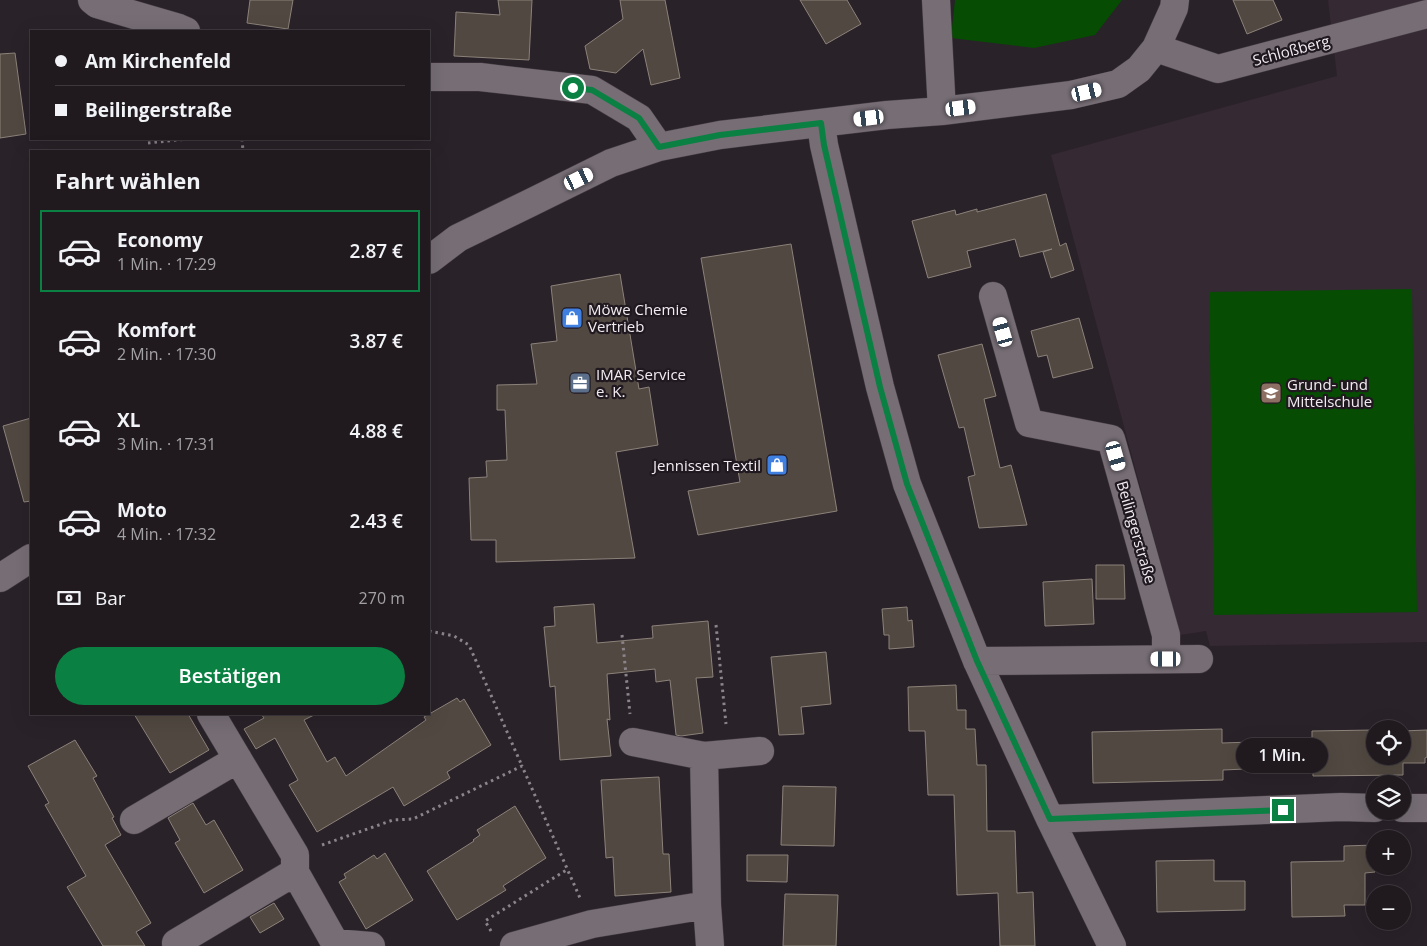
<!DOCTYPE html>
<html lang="de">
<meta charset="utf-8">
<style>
:root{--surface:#201a1f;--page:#282328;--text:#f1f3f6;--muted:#a2a1a4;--line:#3d383d;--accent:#0b8043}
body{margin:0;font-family:"Open Sans",sans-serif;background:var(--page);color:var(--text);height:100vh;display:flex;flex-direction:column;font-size:19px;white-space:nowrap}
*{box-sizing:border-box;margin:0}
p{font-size:16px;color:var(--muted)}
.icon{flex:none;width:28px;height:28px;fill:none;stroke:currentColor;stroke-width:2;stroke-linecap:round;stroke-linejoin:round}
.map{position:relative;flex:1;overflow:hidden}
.side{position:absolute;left:30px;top:150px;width:400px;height:565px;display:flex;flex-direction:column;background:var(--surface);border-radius:0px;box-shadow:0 5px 20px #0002,0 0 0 1px var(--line)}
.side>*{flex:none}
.hud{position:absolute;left:30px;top:30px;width:400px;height:110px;border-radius:0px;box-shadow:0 5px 20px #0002,0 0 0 1px var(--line);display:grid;align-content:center;height:110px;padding:0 25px;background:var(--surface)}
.controls{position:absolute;left:1366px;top:720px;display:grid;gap:10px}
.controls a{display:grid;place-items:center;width:45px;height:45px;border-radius:50%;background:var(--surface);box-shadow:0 5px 20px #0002,0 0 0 1px var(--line);font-size:25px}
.end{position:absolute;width:22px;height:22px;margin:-11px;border:6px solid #0b8043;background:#fff;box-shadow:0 0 0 2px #fff}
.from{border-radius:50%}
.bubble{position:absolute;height:35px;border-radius:18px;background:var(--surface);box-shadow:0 5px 20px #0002,0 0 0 1px var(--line);font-size:16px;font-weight:600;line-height:35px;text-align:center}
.car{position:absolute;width:15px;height:30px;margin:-15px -8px;border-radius:6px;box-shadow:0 0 4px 1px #0007;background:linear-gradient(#fff 24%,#345 0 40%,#fff 0 76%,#345 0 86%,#fff 0)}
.hud b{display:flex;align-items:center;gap:18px;height:48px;font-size:19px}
.hud b+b{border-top:1px solid var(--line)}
.hud i{width:12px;height:12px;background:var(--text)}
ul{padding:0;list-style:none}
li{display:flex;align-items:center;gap:15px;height:82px;margin:0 10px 8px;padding:0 15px;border:2px solid transparent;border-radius:0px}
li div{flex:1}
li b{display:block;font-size:19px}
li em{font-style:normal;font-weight:600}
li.active{border-color:var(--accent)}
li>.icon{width:45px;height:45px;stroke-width:1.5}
h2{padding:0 25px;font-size:22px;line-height:60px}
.pay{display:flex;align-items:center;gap:12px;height:55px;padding:0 25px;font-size:19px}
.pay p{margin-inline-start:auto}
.button{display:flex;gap:10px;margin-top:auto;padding:10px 25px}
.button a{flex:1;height:58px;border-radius:30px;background:var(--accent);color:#fff;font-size:20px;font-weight:600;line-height:58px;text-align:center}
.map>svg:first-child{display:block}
.built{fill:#352934}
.green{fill:#064c03}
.building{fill:#514941;stroke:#8b827a}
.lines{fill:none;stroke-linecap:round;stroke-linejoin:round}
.minor-casing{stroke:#443d43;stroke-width:29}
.path{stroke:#8b848a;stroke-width:3;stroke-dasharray:2.5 4;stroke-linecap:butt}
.minor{stroke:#766d75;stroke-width:28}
.route{stroke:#0b8043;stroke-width:6}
.labels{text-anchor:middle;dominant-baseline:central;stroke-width:4.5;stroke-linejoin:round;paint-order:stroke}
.street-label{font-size:15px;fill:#f2ecf1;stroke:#201920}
.poi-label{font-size:15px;fill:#f2ecf1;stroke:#201920;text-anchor:start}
</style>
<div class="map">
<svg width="1427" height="946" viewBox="0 0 1427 946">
<rect width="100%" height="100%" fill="#2a2229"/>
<path class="built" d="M1328,0h99v642l-217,4 -4,-15 -26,4 -129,-480 286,-79z"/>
<path class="green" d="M955,0h167l-27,35 -61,13 -83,-10z
M1412,289l5,323 -203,3 -5,-323z"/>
<path class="building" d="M250,0h43l-5,29 -41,-6z
M498,0h34l-3,60 -75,-4 2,-44 44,3z
M620,0h45l15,78 -29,7 -8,-36 -27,24 -26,-4 -5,-23 38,-27z
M800,0h47l14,24 -35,20z
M1233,0h40l9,20 -35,14z
M15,53l11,81 -26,4v-84z
M1046,194l14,52 6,-3 8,27 -23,8 -8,-26 9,-3 -32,8 -5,-18 -48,12 4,16 -43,11 -16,-57 43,-11 1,5 21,-6v3z
M791,244l46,267 -139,24 -10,-44 52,-9 -39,-224z
M620,274l19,115 10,-2 9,58 -42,7 19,106 -139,4v-22h-25l-2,-62 18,-1 -1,-16 21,-1 -2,-50h-8v-25l40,-1 -6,-40 26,-3 -6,-55z
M1079,318l14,50 -40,10 -6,-23 -9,2 -7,-26z
M982,344l14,52 -12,3 16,69 11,-3 16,60 -48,3 -11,-51 7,-2 -11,-48 -5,1 -21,-73z
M31,418v83l-7,1 -21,-76z
M1096,565h28l1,34h-29z
M1092,579l2,45 -49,2 -2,-44z
M594,604l3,39 56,-5 -1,-12 56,-5 5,56 -17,1 7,55 -22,3 -5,-1 -6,-55 -14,2 -1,-13 -48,5 3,46 -3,-1 4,37 -51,4 -5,-74 -5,1 -6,-60 11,-1 -1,-19z
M907,607l1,14 4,-1 2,27 -25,2v-14h-5l-2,-26z
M826,652l5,52 -30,3 3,27 -25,1 -8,-78z
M956,685l1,25h9v19h9l2,36h9l1,66h28l2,62 16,-1 2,54h-35l-2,-53 -41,2 -3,-100h-26l-3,-64h-16l-1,-44z
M457,698l3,4 4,-3 27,46 -44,27 3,6 -46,28 -11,-19 -76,45 -28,-47 9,-5 -23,-42 -19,11 -12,-20 20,-11 -3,-4h55l-12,6 23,42 8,-5 11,19 80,-56 -2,-3z
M134,714h54l21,36 -39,23z
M1222,729v14l90,-3v-9l63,-1v26h27v-25l25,-1v27l-2,1v5h-22v12l-90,1v-10l-90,4v10l-130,3 -1,-51z
M75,740l22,36 -4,2 21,39 -2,1 9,17 -16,10 46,78 -15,9 9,14h-42l-36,-59 19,-11 -41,-71 4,-2 -21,-37z
M659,777l4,77h6l2,38 -56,4 -2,-39 -7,1 -5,-78z
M783,786l53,1 -2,59 -53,-1z
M193,803l13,22 8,-5 29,50 -39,23 -29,-50 5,-3 -12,-22z
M515,806l31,52 -43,28 3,4 -49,30 -30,-49 47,-30 -1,-1 7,-5 -3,-5z
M1375,845v27l-10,1v32h-21l1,11 -53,1 -1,-55 53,-1v-15z
M385,853l28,47 -47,29 -27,-47 7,-4 -2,-4 16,-10 14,-9 3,4z
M747,855h41l-1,27 -40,-1z
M1214,860v21h31v29l-88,2 -1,-51z
M785,894l53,1 -2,51h-53z
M274,903l10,16 -24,14 -10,-16z"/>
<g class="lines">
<g class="minor-casing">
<path id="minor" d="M92,0l5,4 82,24 7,3
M936,0l6,111
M1156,48l62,21 209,-55
M429,77h51l112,13 47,28 20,29
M821,123l3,22 56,242 27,97 70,177 73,158 62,127
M429,260l29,-22 72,-35 81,-40 48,-16 61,-12 167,-20 55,-4 129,-16 47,-11 21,-15 17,-21 18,-40 1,-8
M993,296l36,127 82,16 55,196v24
M0,578l31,-20
M977,661l222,-2
M211,714l84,141v17l40,71 36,3
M633,742l71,14 3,149 3,41
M704,756l56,-5
M1402,808h25
M1050,819l291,-12 34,1
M134,820l104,-61
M176,943l119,-71
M514,946l78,-22 115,-19"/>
</g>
<path class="path" d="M242,139l1,12
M148,143l39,-4
M716,625l10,99
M429,631l25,5 15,9 53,121
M622,635l8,79
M322,845l71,-25 20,-1 109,-53 58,132
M491,931l-6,-10 83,-52"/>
<use href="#minor" class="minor"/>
</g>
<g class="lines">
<path class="route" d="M573,88l19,2 47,28 20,29 61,-12 101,-12 3,22 56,242 27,97 70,177 73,158 233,-9"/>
</g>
<defs>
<g id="shop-square" transform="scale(1.125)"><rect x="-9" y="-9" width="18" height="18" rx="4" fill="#3f7fe0" stroke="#201920"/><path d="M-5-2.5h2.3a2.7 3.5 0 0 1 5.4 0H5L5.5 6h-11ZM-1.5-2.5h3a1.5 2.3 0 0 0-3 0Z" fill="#fff"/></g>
<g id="office-square" transform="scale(1.125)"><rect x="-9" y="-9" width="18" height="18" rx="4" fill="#5c6f8a" stroke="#201920"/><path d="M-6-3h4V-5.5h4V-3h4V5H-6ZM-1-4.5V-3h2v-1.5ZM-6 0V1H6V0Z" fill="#fff"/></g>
<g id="school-square" transform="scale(1.125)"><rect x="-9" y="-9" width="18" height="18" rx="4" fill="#8d6e63" stroke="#201920"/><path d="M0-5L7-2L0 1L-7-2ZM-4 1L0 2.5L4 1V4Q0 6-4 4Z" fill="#fff"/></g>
</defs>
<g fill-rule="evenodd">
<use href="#shop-square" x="572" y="318"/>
<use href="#office-square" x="580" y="383"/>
<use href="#school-square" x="1271" y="393"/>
<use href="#shop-square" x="777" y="465"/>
</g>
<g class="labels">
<g class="street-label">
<text transform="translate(1291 50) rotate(-15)">Schloßberg</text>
<text transform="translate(1137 532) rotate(74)">Beilingerstraße</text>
</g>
<g class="poi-label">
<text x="588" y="309">Möwe Chemie<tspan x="588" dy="17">Vertrieb</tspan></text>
<text x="596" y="374">IMAR Service<tspan x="596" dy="17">e. K.</tspan></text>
<text x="1287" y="384">Grund- und<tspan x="1287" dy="17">Mittelschule</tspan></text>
<text x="761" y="465" text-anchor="end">Jennissen Textil</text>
</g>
</g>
</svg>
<div class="controls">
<a><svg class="icon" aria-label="locate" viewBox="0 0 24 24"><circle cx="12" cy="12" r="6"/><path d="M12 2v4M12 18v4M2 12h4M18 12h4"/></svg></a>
<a><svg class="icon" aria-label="layers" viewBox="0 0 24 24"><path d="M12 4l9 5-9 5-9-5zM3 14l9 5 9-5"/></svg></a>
<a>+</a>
<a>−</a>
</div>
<i class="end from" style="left:573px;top:88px"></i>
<i class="end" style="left:1283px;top:810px"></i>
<div class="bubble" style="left:1236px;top:738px;width:92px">1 Min.</div>
<i class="car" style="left:1087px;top:92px;rotate:77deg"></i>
<i class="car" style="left:961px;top:108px;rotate:83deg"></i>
<i class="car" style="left:869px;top:118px;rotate:263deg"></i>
<i class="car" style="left:579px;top:179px;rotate:64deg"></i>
<i class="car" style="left:1003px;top:332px;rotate:344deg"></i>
<i class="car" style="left:1116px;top:456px;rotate:164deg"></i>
<i class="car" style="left:1166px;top:659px;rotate:270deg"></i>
<div class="hud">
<b><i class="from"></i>Am Kirchenfeld</b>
<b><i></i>Beilingerstraße</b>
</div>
<section class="side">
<h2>Fahrt wählen</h2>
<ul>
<li class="active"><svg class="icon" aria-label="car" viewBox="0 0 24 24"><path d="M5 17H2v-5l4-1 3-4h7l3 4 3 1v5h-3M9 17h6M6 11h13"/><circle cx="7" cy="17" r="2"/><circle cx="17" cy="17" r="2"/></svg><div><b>Economy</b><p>1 Min. · 17:29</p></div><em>2.87 €</em></li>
<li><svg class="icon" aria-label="car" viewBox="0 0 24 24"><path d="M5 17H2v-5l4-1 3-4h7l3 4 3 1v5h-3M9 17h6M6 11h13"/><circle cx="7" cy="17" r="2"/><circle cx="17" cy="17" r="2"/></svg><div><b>Komfort</b><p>2 Min. · 17:30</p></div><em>3.87 €</em></li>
<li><svg class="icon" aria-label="car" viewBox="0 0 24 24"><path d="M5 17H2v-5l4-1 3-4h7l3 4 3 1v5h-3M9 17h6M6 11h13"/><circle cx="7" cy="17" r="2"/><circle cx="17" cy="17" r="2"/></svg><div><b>XL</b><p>3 Min. · 17:31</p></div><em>4.88 €</em></li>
<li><svg class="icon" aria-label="car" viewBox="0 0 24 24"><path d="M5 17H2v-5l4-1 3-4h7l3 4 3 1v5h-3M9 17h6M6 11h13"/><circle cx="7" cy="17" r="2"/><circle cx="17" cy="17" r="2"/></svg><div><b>Moto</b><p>4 Min. · 17:32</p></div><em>2.43 €</em></li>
</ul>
<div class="pay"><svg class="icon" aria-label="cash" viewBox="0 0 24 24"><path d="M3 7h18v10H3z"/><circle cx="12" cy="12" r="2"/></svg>Bar<p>270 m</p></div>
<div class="button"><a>Bestätigen</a></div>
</section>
</div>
